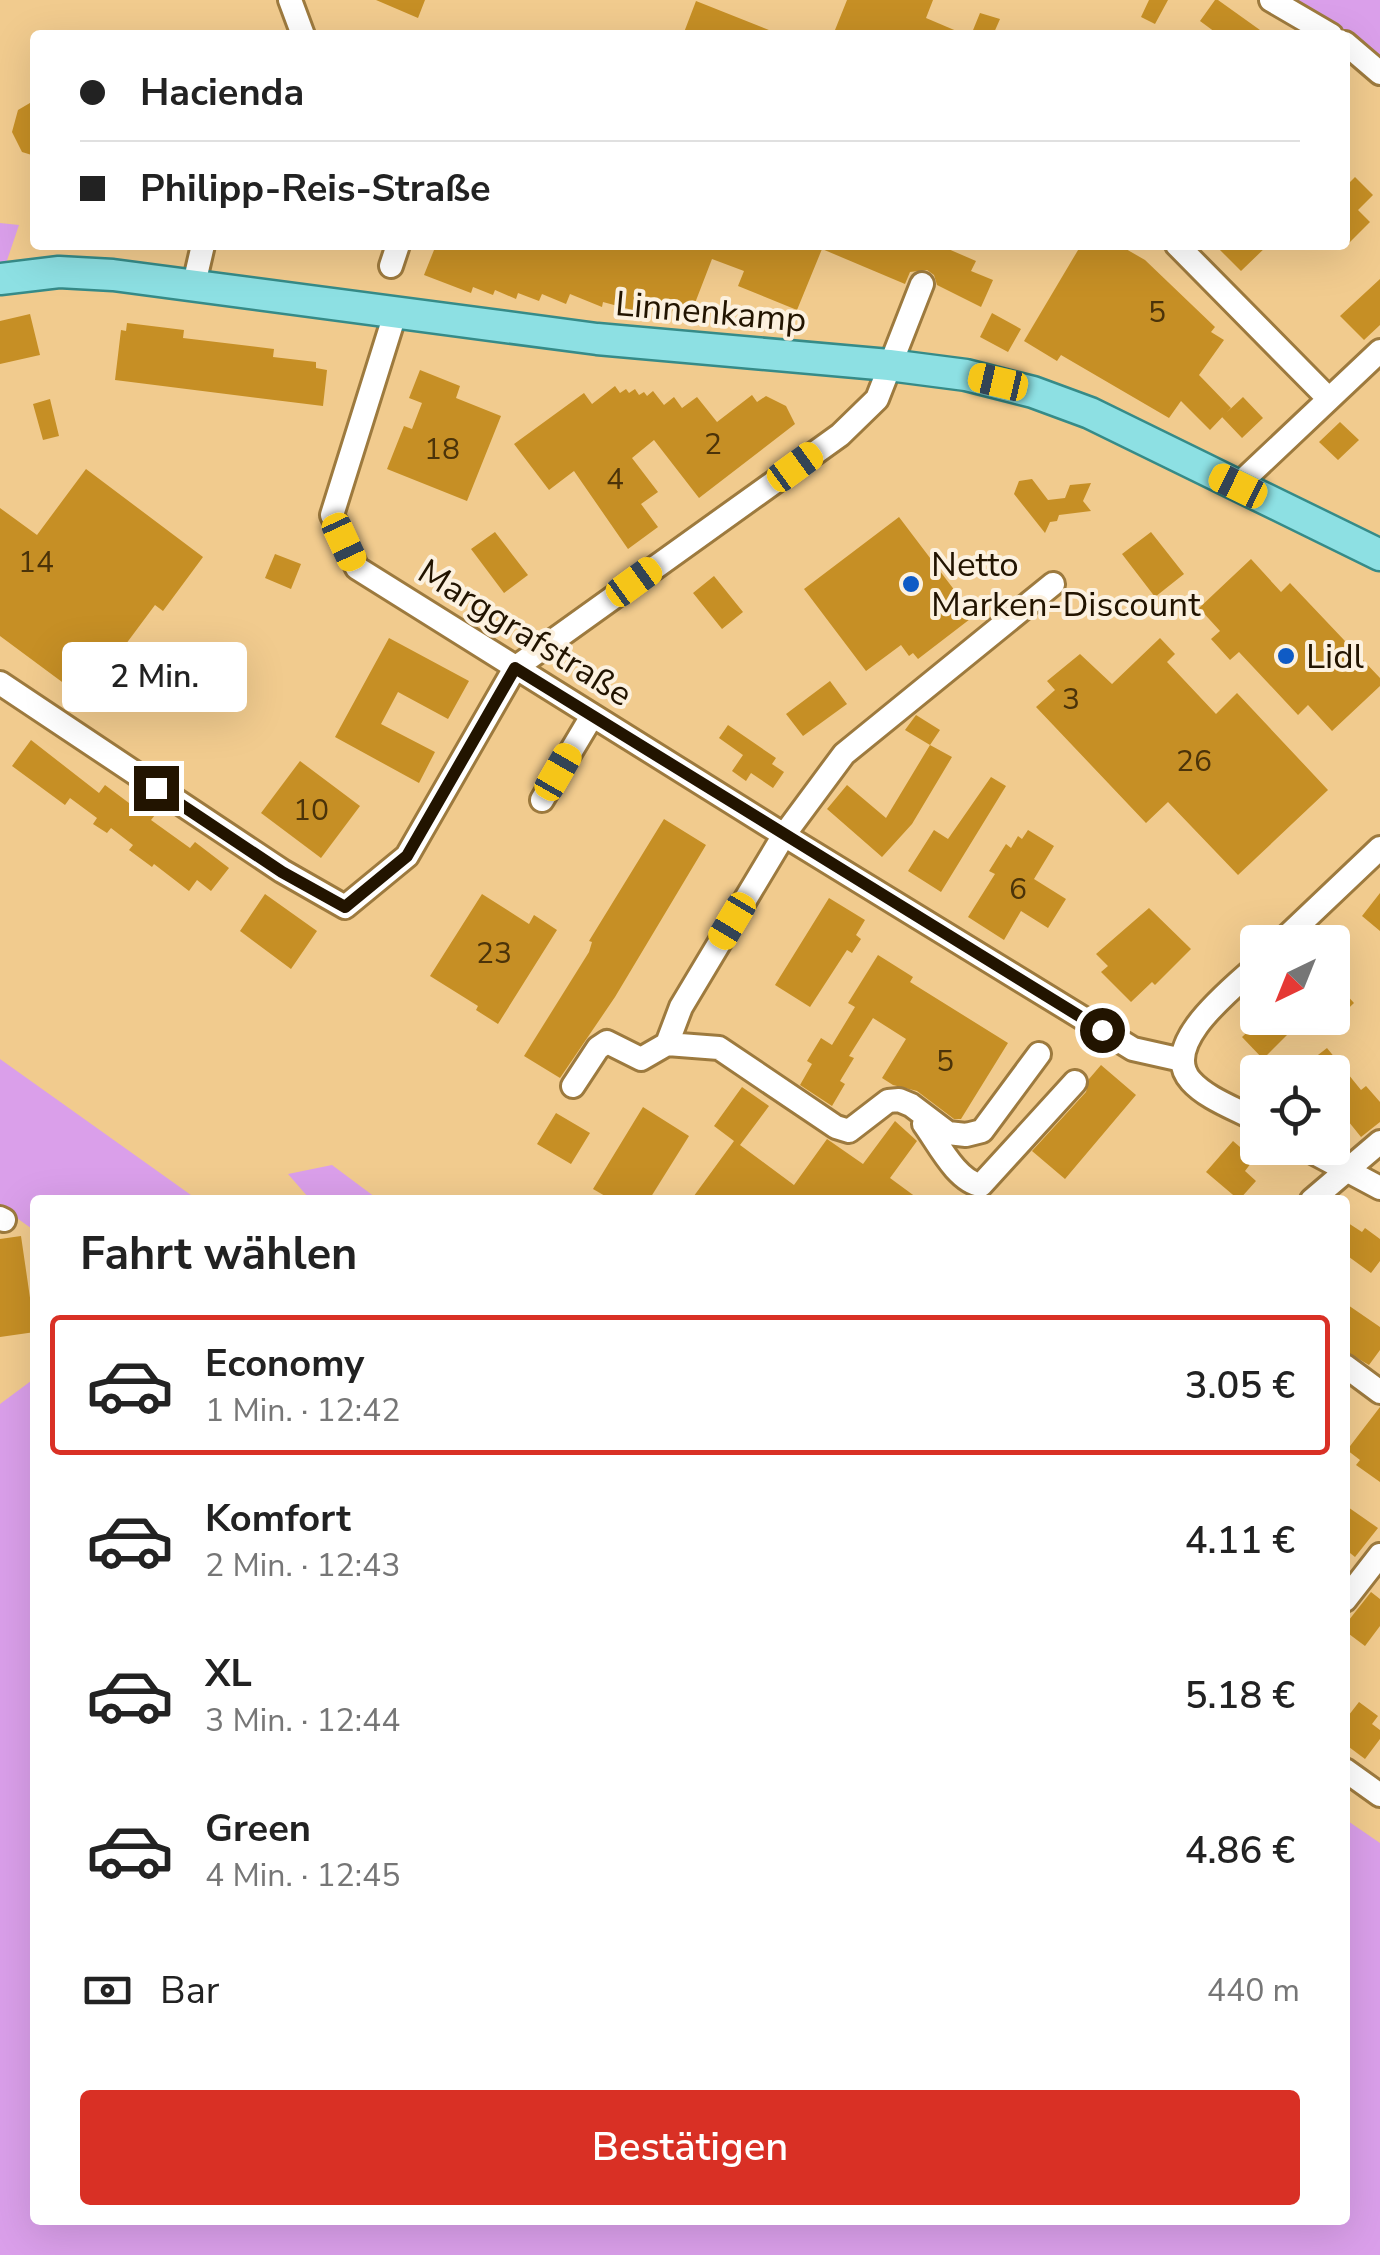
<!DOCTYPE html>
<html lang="de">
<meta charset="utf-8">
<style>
:root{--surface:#fff;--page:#f2f2f2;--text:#222;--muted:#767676;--line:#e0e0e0;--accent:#d93025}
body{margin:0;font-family:"Nunito Sans",sans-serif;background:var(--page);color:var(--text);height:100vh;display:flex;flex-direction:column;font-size:38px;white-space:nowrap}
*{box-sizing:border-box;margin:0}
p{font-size:32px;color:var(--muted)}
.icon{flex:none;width:55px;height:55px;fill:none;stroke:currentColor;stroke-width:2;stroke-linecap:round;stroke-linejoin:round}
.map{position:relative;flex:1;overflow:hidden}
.panel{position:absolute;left:30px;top:1195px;width:1320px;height:1030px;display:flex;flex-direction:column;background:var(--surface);border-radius:10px;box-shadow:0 10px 40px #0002}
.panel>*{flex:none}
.banner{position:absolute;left:30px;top:30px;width:1320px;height:220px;border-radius:10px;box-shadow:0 10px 40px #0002;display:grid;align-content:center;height:220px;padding:0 50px;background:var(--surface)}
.needle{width:65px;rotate:223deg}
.tools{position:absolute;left:1240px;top:925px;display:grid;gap:20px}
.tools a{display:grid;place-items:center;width:110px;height:110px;border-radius:10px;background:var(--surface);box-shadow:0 10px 40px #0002;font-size:50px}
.end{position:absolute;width:45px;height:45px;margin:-22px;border:12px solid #221400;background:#fff;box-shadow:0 0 0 5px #fff}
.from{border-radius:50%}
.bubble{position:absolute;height:70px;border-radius:10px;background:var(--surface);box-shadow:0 10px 40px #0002;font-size:32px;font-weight:600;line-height:70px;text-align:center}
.car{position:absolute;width:30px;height:60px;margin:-30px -15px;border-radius:12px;box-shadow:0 0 8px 2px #0007;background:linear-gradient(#f5c518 24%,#345 0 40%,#f5c518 0 76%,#345 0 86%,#f5c518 0)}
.banner b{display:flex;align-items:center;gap:35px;height:95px;font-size:38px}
.banner b+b{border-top:2px solid var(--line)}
.banner i{width:25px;height:25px;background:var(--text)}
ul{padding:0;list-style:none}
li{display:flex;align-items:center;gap:30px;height:140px;margin:0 20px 15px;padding:0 30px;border:5px solid transparent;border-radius:10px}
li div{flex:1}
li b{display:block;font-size:38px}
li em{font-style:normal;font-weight:600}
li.on{border-color:var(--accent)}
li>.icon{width:90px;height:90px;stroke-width:1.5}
h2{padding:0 50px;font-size:45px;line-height:120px}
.pay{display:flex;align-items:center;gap:25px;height:110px;padding:0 50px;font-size:38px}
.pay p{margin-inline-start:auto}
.primary-button{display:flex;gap:20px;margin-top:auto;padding:20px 50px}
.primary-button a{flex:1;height:115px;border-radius:10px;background:var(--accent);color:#fff;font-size:40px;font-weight:600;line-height:115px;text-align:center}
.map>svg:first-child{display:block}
.green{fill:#da9fea}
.building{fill:#c68f25}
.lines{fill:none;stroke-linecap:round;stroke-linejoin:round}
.minor-casing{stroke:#9d7a3e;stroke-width:28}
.major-casing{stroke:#368b88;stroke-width:35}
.minor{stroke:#fff;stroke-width:22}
.major{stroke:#8de0e3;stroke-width:30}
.route{stroke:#221400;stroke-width:12}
.poi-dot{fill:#0f5bc5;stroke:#fcf1df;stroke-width:4}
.labels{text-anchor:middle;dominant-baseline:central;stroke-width:8;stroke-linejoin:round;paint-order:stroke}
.number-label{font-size:30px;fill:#4b3309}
.street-label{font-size:35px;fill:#221400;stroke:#fcf1df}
.poi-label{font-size:35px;fill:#221400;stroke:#fcf1df;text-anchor:start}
</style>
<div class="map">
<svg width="1380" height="2255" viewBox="0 0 1380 2255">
<rect width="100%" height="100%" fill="#f1cb8e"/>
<path class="green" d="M1294,0h86v55l-6,-5z
M0,223l19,2 -19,56z
M0,1059l198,141h-163v31l-35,-25z
M332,1165l47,35h-74l3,-3 -20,-23z
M35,1378v842h1310v-401l35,24v412h-1380v-851z"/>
<path class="building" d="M376,0h49l-7,18z
M847,0h86l-7,18 40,17h-133z
M1149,0h19l-13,24 -14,-7z
M1215,0h3l49,35h-48l-19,-14z
M696,1l83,33v1h-96z
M980,13l20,6 -7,16h-22z
M35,100v56l-13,-4 -10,-20 6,-22z
M1355,177l18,18 -15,15 12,12 -25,25v-60z
M436,245h503l37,16 -5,10 22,9 -12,27 -44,-22 -3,-10 -7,-5 -17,2 -5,12 -83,-35 -25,61 -59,-24 6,-15 -32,-12 -22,57 -17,-7 -2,5 -33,-8 -2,5 -33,-9 -1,5 -32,-13 -4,10 -24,-10 -3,7 -21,-8 -2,6 -21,-9 -2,5 -20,-8 -2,6 -47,-18z
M1081,245h38l26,15 70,67 -4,5 13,8 -25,35 32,33 -21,22 -29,-29 -12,17 -108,-63 -4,6 -33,-20z
M1215,245h53l-27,26z
M1380,279v46l-16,15 -24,-24z
M992,313l29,16 -13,23 -28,-15z
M30,314l10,41 -40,9v-43z
M127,323l57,7 -1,8 91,11 -1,8 43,5v6l11,2 -4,36 -208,-26 6,-50 5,1z
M420,370l40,16 -4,12 45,18 -34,85 -80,-32 17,-43 8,3 10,-26 -13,-5z
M615,386l5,7 6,-4 3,4 6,-4 4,6 5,-3 3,4 6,-5 11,14 10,-8 8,11 15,-11 20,25 35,-27 5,7 9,-6 20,10 9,18 -96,74 -45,-58 -22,18 26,34 -17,12 17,23 -30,22 -54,-78 -25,19 -35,-46 70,-51 8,11z
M1243,397l20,21 -21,20 -20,-21z
M50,399l9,37 -16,4 -10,-36z
M1340,422l19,18 -21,20 -19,-18z
M86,469l117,88 -40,54 -8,-6 -70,94 -85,-63v-128l37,27z
M1032,479l16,21 17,-2 5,-13 21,-2 -8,18 8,10 -32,4 -2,6 -7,1 -5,11 -31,-39 5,-13z
M899,517l75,99 -56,43 -5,-6 -4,3 -8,-11 -35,26 -62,-82z
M495,532l33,43 -24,18 -33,-44z
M1151,532l33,42 -29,23 -33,-43z
M275,554l26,10 -10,25 -26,-11z
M1251,559l30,33 9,-9 90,95v8l-48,45 -24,-26 -10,10 -59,-63 -9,8 -19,-21 9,-8 -21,-23z
M714,576l29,36 -21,17 -29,-36z
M389,638l80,43 -21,38 -50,-27 -17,32 54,28 -16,31 -84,-46z
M1160,638l15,16 -8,8 49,52 21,-21 91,97 -90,85 -70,-73 -22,21 -110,-116 19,-17 -8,-9 33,-27 32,30z
M830,681l17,23 -44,32 -17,-22z
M916,715l24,15 -10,15 -25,-15z
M728,725l48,33 -4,6 12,8 -11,16 -22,-15 -5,8 -14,-10 11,-16 -24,-17z
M31,740l68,53 6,-8 24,18 3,-4 23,16 -4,5 39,28 5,-6 34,26 -18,23 -14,-11 -8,11 -35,-27 -2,3 -23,-17 4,-5 -22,-17 -4,5 -14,-9 4,-6 -27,-20 -5,7 -53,-39z
M930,745l22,12 -40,67 -30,33 -55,-48 20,-24 39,33z
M300,761l60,45 -39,52 -60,-45z
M991,777l15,9 -65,106 -33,-21 26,-41 14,9z
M664,819l42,26 -91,152 -55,81 -36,-22 65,-104 3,-10 -3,-1z
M1028,830l26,16 -20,33 32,20 -18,29 -27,-17 -17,29 -36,-23 27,-43 -6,-3 17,-27 5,4 7,-12 4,3z
M1380,893v38l-18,-15z
M265,894l52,37 -26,38 -51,-38z
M482,894l47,30 5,-9 23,15 -59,94 -22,-14 2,-4 -48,-30z
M829,898l36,22 -9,15 5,4 -9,14 -5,-3 -37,57 -35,-22z
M1149,908l42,41 -36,36 -3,-3 -21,20 -30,-30 7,-6 -12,-12z
M878,955l35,22 -3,5 98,61 -47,76h-7l-37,-28 -24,-6 -11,-7 24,-39 -33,-21 -24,38 5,2 -14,23 5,3 -13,22 -32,-21 12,-21 -5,-3 14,-23 11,7 23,-38 -7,-4z
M1332,979l22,24 -22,21z
M1262,1018h42l-41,41 -21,-22z
M1327,1048l34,42 5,-4 14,16v20l-19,15 -29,-36v-29h-36z
M1101,1065l35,30 -71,84 -33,-28 54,-59 3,-13z
M742,1087l27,19 -29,39 54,40 33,-46 36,25 32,-43 22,20 -27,37 30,22h-229l43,-59 -20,-15z
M643,1107l46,29 -40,64h-37l-19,-11z
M556,1113l34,20 -19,31 -34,-20z
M1233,1141l21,18 -9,12 11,10 -17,19 -33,-28z
M1345,1221l17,11 3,-4 15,11v22l-9,12 -26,-19z
M21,1236l14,96 -35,5v-98z
M1345,1303l35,24v23l-11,15 -24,-14z
M1380,1407v75l-24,-17 4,-5 -13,-10z
M1345,1505l33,23 -23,29 -10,-8z
M1371,1592l9,7v27l-15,20 -20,-15v-6z
M1359,1702l19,14 -6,8 8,6v9l-15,20 -20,-15v-24z"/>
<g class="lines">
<g class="minor-casing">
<path id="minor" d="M290,0l13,35
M1271,0l60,35
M1345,43l35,30
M1177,245l151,153
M391,266l7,-21
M194,284l9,-39
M395,314l-63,201 25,53 427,267 349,214 49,11
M1238,485l142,-134
M0,683l282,188 63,36 62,-51 108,-188 325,-233 37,-36 45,-115
M542,800l50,-84
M1281,942l99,-94
M1258,965c-25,23 -100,80 -67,116 16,18 46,28 67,40
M667,1044l14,-37 103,-172 60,-81 209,-170
M573,1086l25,-38 9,-6 34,17 26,-15 52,4 117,79 13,4 39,-30 11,-1 12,5 37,28 18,2 16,-4 57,-77
M924,1124c14,19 33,58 57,61l94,-103
M1305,1148l75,40
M1312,1200l68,-58
M0,1218l4,2
M1345,1366l35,26
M1345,1600l35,-45
M1345,1770l35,25"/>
</g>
<g class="major-casing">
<path id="major" d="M0,279l59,-7 54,3 484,64 292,26 77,10 67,17 57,21 290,142"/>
</g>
<use href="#minor" class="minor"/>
<use href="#major" class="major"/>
</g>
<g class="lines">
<path class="route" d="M156,788l126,84 63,35 62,-51 108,-188 587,362"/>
</g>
<g class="poi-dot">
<circle cx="911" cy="584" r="10"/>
<circle cx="1286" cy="656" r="10"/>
</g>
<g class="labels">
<g class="number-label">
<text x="1157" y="312">5</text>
<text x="713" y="444">2</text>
<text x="442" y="449">18</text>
<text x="615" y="479">4</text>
<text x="36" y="562">14</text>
<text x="1071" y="699">3</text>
<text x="1194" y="761">26</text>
<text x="311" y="810">10</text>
<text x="1018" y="889">6</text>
<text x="494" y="953">23</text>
<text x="945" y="1061">5</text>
</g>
<g class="street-label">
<text transform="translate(711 312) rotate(5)">Linnenkamp</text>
<text transform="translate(525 633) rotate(32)">Marggrafstraße</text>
</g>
<g class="poi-label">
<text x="931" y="564">Netto<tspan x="931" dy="40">Marken-Discount</tspan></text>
<text x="1306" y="656">Lidl</text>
</g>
</g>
</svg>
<div class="tools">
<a><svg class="needle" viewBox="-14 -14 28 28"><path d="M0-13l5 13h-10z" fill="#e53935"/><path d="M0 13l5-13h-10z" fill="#767676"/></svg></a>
<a><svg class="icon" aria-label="locate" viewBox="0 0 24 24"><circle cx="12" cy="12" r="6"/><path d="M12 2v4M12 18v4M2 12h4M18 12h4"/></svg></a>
</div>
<i class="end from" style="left:1102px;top:1030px"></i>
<i class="end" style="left:156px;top:788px"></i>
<div class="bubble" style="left:62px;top:642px;width:185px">2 Min.</div>
<i class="car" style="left:998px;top:382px;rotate:283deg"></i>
<i class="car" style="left:795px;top:467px;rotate:54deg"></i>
<i class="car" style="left:1238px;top:486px;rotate:296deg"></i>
<i class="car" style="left:344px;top:542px;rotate:155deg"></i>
<i class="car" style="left:634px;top:582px;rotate:54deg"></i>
<i class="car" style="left:558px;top:772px;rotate:30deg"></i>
<i class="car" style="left:732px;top:921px;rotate:211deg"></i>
<div class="banner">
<b><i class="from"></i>Hacienda</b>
<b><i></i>Philipp-Reis-Straße</b>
</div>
<section class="panel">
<h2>Fahrt wählen</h2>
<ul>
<li class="on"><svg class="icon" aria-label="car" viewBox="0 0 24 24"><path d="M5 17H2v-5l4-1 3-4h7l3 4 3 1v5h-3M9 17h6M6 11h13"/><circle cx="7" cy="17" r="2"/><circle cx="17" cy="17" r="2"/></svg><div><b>Economy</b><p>1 Min. · 12:42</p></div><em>3.05 €</em></li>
<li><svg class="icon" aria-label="car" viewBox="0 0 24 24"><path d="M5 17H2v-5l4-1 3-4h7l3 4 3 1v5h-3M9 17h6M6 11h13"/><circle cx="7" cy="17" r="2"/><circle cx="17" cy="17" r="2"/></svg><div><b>Komfort</b><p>2 Min. · 12:43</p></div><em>4.11 €</em></li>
<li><svg class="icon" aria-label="car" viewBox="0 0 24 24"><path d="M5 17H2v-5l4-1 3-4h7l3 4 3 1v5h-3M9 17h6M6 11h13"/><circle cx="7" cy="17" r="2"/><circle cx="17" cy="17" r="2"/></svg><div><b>XL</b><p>3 Min. · 12:44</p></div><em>5.18 €</em></li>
<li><svg class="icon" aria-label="car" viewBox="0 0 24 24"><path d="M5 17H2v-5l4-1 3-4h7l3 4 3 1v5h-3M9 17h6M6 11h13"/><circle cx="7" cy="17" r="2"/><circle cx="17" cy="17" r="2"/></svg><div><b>Green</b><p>4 Min. · 12:45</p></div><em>4.86 €</em></li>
</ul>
<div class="pay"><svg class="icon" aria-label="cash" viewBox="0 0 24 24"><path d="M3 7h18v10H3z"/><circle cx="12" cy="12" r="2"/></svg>Bar<p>440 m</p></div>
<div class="primary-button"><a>Bestätigen</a></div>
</section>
</div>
